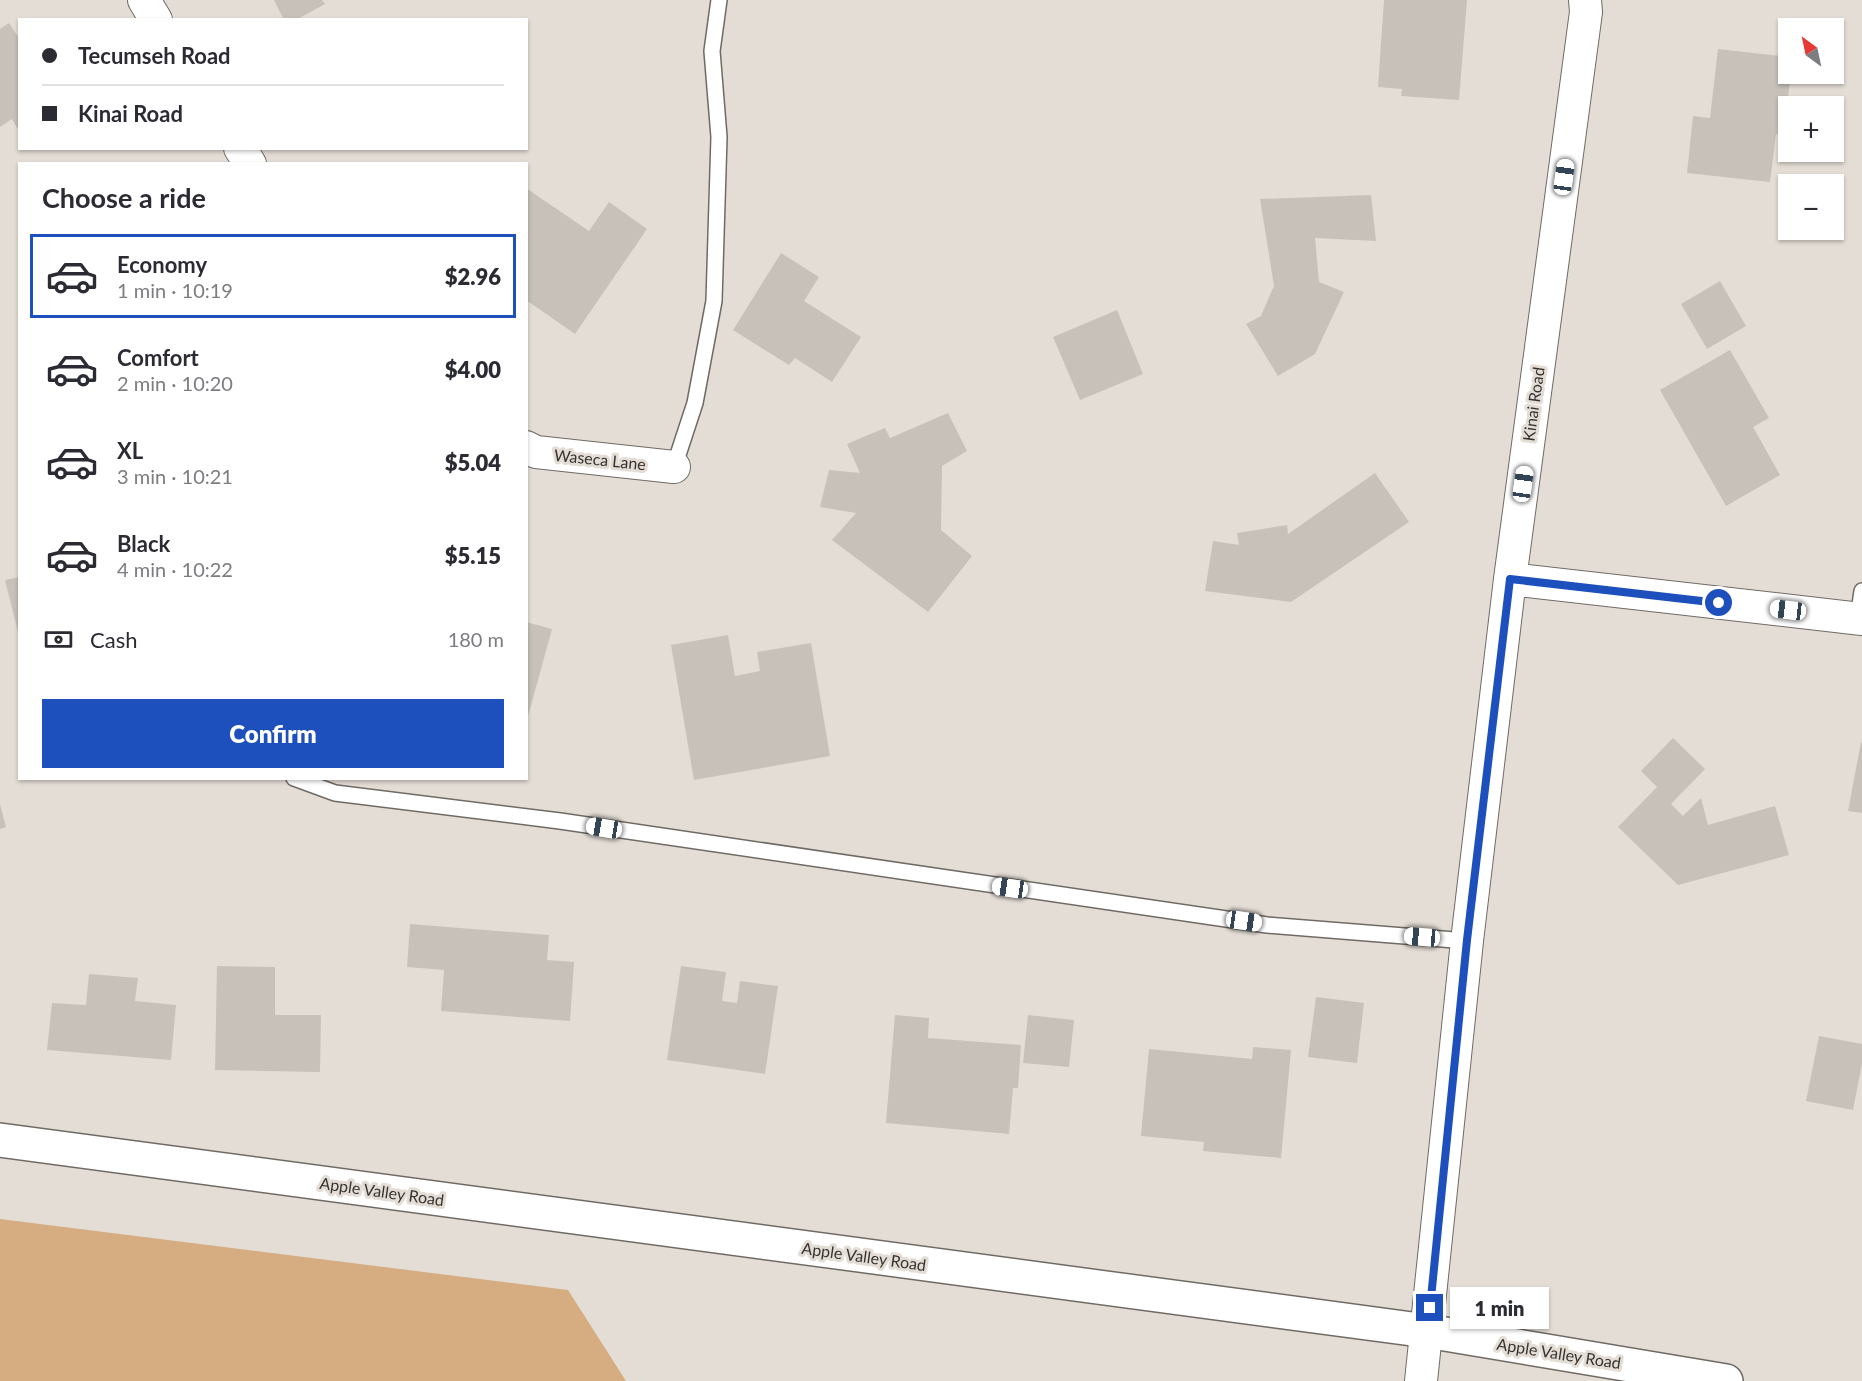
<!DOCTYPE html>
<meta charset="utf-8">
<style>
:root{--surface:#fff;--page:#f2f2f3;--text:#2b2b33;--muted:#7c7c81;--line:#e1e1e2;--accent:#1d50bd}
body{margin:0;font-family:Lato,sans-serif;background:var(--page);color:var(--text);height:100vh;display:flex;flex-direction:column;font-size:22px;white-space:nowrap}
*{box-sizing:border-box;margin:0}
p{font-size:20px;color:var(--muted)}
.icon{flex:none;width:33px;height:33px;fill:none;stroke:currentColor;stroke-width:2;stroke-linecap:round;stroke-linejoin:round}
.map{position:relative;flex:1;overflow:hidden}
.sheet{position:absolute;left:18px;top:162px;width:510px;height:618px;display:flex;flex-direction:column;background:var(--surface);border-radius:0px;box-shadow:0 2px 4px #0004}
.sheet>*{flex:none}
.hud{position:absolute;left:18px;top:18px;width:510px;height:132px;border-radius:0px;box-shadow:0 2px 4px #0004;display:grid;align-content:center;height:132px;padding:0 24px;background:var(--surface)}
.needle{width:39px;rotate:327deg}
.fabs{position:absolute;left:1778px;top:18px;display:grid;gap:12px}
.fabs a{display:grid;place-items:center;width:66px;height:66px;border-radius:0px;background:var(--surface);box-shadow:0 2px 4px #0004;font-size:30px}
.end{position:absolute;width:27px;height:27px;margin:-14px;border:8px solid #1d50bd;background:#fff;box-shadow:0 0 0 3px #fff}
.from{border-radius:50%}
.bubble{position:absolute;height:42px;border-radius:0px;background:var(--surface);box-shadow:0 2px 4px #0004;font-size:20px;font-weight:800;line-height:42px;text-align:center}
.car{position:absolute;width:18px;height:36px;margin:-18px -9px;border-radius:8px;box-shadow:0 0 4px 2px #0007;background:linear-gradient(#fff 24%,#345 0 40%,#fff 0 76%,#345 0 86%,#fff 0)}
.hud b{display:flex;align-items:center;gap:21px;height:57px;font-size:22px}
.hud b+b{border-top:2px solid var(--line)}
.hud i{width:15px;height:15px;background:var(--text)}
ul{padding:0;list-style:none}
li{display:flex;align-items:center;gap:18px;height:84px;margin:0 12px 9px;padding:0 12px;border:3px solid transparent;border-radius:0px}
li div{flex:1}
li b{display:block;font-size:22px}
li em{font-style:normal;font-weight:800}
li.selected{border-color:var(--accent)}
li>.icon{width:54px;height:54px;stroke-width:1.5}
h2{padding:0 24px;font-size:27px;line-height:72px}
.pay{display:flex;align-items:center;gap:15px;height:66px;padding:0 24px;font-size:22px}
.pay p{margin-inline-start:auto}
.action{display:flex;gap:12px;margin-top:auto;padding:12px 24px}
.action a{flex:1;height:69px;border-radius:0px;background:var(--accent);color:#fff;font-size:24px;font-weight:800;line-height:69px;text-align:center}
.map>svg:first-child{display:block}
.green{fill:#d5ad80}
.building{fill:#c8c1ba}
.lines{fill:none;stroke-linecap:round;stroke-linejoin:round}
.service-casing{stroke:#706a64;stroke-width:18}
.minor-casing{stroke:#706a64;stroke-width:34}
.secondary-casing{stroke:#706a64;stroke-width:36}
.service{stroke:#fff;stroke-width:15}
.minor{stroke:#fff;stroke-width:32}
.secondary{stroke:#fff;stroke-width:33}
.route{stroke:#1d50bd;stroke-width:8}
.labels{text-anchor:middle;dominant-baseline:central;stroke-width:6;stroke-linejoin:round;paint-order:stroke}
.street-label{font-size:16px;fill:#363330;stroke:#e4ddd6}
</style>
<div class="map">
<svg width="1862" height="1381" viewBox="0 0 1862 1381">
<rect width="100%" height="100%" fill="#e4ddd6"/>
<path class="green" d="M0,1219l568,71 58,91h-626z"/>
<path class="building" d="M274,0h48l3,4 -29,16h-12z
M1384,0h83l-8,100 -58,-4 1,-7 -24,-2z
M9,23l11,17v87l-3,1 -5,-9 -12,8v-98z
M1718,49l70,8v17h3l-8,61 -7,-1 -6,48 -83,-9 6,-57 17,2z
M526,188l63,43 20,-29 38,27 -72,105 -49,-34z
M1371,195l5,46 -61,-3 4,44 25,10 -29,62 -37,22 -32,-52 15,-8 13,-30 -14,-87z
M781,253l38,24 -15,24 57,36 -29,45 -37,-24 -6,7 -56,-35z
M1720,281l26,45 -39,23 -26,-45z
M1117,310l26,64 -63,26 -27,-63z
M1730,350l39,68 -16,9 27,48 -54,31 -66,-116z
M948,413l19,38 -25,15 -1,64 31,26 -44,56 -96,-72 24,-27 -36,-6 9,-37 31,3 -13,-29 38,-16 5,10z
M1375,473l34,49 -118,80 -86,-11 8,-50 26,4 -2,-12 50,-8 1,9z
M20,577v55h-2l-13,-52z
M526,622l26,7 -25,91 -1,-1z
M728,635l7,41 25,-5 -3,-19 54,-9 19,113 -136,24 -23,-135z
M1673,738l32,31 -34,35 12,12 18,-18 7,27 67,-19 14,49 -111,30 -60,-58 39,-40 -16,-16z
M1861,742l1,1v70l-14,-2z
M0,804l6,23 -6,2z
M410,924l139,11 -2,25 27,2 -4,59 -129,-10 3,-41 -37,-3z
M217,966l58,1v48h46l-1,57 -105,-2z
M681,966l45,6 -4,29 15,2 3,-22 38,5 -13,88 -98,-14z
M89,974l49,4 -3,23 41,4 -5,55 -124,-10 5,-47 34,2z
M1316,997l48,6 -7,60 -49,-6z
M895,1015l34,3 -1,20 93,7 -3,43h-5l-4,46 -123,-11z
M1028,1015l46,5 -5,47 -46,-4z
M1819,1036l43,8v20l-9,46 -47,-9z
M1253,1047l38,3 -10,108 -78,-7 1,-9 -63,-6 8,-87 103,10z"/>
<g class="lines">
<g class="service-casing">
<path id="service" d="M674,467l21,-64 19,-102 5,-164 -7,-86 7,-51
M1858,618l4,-27
M294,778l41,15 225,28 707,104 200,16"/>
</g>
<g class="minor-casing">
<path id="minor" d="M144,0l12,20
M240,148l10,16
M526,447l10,5 138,15
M1510,579l352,40
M1421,1381l46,-440 43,-362 76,-567 -1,-12"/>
</g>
<g class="secondary-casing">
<path id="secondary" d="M0,1140l1427,191 299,50"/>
</g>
<use href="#service" class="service"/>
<use href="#minor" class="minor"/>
<use href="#secondary" class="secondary"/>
</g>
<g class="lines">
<path class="route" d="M1430,1308l37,-368 43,-361 209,24"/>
</g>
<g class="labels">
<g class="street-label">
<text transform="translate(1533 404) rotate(-82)">Kinai Road</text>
<text transform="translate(600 459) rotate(6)">Waseca Lane</text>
<text transform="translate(382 1191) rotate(8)">Apple Valley Road</text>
<text transform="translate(864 1256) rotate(8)">Apple Valley Road</text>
<text transform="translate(1559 1353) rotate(9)">Apple Valley Road</text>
</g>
</g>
</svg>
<div class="fabs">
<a><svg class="needle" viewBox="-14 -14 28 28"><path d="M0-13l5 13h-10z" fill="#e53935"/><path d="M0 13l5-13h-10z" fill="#7c7c81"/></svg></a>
<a>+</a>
<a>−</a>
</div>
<i class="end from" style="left:1719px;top:603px"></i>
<i class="end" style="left:1430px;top:1308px"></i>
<div class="bubble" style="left:1450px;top:1287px;width:99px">1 min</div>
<i class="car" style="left:1564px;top:177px;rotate:8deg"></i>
<i class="car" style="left:1523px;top:484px;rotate:8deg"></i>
<i class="car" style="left:1788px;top:610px;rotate:277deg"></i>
<i class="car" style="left:604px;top:828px;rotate:279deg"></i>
<i class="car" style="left:1010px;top:888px;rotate:278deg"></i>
<i class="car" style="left:1244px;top:921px;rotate:98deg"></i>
<i class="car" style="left:1422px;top:937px;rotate:275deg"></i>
<div class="hud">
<b><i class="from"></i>Tecumseh Road</b>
<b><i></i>Kinai Road</b>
</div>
<section class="sheet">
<h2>Choose a ride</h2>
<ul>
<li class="selected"><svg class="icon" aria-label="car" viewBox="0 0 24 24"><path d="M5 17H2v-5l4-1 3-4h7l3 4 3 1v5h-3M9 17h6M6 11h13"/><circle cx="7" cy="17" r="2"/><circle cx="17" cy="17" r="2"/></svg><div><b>Economy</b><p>1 min · 10:19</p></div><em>$2.96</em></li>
<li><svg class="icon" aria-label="car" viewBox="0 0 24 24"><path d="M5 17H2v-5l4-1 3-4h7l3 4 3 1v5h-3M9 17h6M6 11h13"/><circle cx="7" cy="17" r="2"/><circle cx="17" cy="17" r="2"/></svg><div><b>Comfort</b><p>2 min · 10:20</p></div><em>$4.00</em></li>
<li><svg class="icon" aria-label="car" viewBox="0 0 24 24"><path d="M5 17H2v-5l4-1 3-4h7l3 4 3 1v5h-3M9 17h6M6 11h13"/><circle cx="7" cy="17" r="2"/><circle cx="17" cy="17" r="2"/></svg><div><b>XL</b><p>3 min · 10:21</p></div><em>$5.04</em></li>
<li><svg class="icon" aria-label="car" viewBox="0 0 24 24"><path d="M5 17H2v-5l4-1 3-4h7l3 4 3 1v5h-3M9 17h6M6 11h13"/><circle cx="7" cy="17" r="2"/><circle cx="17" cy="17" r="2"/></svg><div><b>Black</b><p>4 min · 10:22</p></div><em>$5.15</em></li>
</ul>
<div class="pay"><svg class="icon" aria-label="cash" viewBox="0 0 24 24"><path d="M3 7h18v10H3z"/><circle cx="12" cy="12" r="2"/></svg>Cash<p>180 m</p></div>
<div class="action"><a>Confirm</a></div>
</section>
</div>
